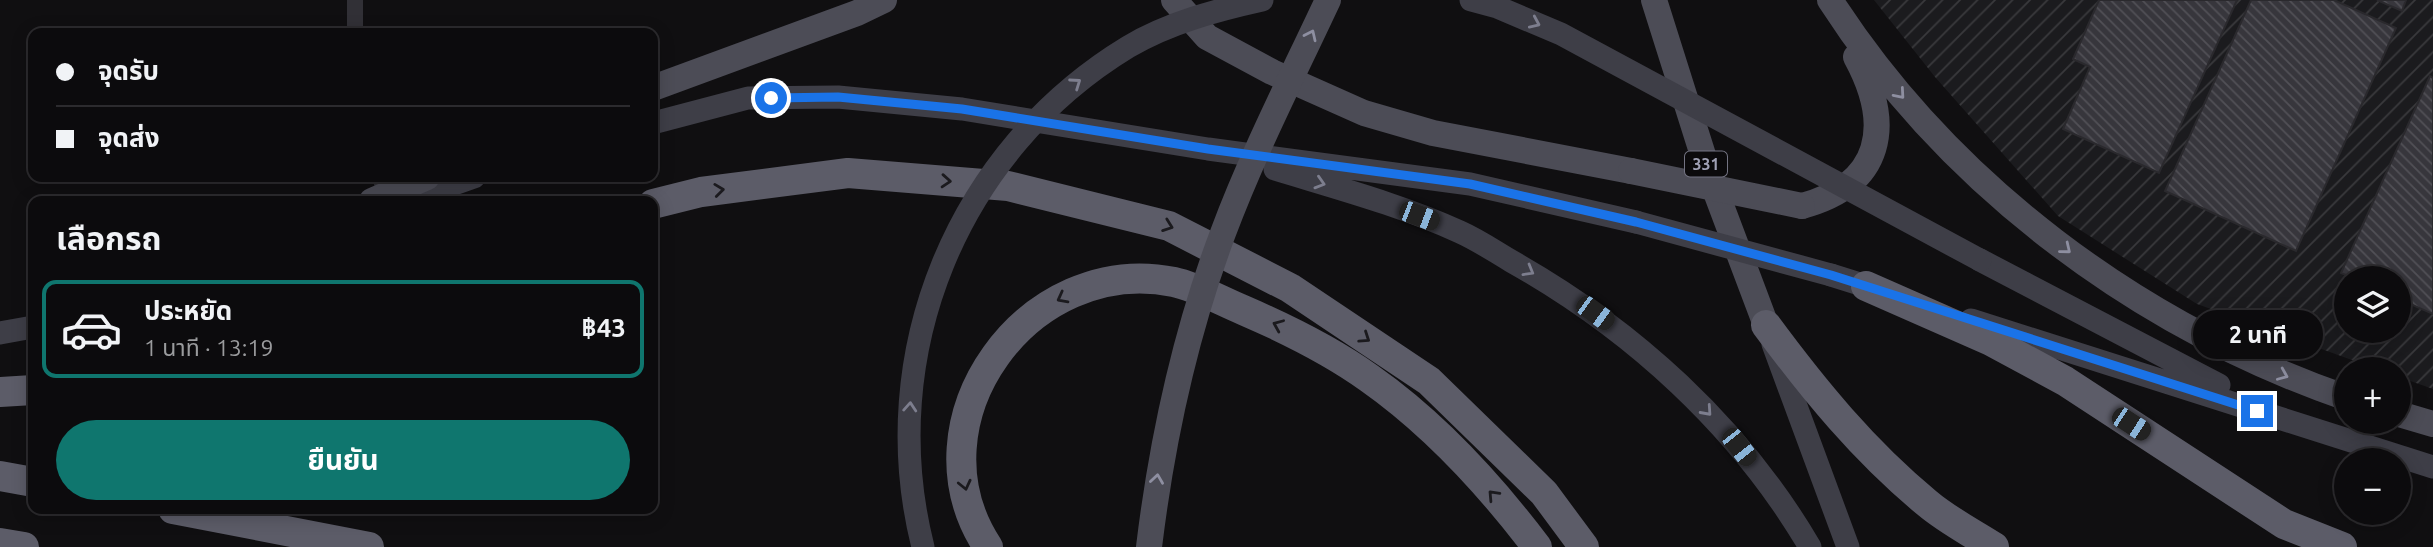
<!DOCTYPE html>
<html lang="th">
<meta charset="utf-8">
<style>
:root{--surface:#0c0b0d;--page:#1a191b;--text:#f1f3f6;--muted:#9a9b9d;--line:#2c2b2e;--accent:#0f766e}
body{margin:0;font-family:Ubuntu,"Noto Sans Thai",sans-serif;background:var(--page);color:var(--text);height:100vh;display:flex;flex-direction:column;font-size:26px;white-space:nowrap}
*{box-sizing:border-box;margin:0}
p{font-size:23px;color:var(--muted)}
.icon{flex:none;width:38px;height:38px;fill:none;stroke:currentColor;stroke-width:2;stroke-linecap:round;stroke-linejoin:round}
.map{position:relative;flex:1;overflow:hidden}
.drawer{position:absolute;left:28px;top:196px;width:630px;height:318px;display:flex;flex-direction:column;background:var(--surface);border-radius:14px;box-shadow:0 4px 18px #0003,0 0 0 2px var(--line)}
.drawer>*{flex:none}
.hud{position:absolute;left:28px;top:28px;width:630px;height:154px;border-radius:14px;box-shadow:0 4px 18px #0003,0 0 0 2px var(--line);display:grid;align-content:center;height:154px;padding:0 28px;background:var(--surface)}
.controls{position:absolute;left:2334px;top:266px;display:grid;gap:14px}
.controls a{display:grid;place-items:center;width:77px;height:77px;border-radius:50%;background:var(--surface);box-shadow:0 4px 18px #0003,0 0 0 2px var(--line);font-size:35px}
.end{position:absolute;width:32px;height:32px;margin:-16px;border:9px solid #1a73e8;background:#fff;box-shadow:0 0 0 4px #fff}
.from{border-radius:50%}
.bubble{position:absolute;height:49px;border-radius:24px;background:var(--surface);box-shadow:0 4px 18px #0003,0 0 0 2px var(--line);font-size:23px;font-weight:700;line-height:49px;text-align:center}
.car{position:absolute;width:21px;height:42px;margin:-21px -10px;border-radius:9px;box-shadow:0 0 5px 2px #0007;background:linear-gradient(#222 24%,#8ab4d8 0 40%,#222 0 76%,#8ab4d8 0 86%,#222 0)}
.hud b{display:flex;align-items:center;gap:24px;height:66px;font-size:26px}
.hud b+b{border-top:2px solid var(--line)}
.hud i{width:18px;height:18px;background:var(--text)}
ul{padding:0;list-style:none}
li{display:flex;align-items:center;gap:21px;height:98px;margin:0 14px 10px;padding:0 14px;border:4px solid var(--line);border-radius:14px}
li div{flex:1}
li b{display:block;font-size:26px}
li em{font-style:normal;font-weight:700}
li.current{border-color:var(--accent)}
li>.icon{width:63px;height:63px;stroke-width:1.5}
h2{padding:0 28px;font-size:32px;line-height:84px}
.cta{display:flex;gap:14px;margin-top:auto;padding:14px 28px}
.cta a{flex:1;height:80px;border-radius:42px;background:var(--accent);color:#fff;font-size:28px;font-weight:700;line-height:80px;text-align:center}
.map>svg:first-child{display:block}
.industrial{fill:url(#industrial-furrows);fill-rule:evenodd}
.building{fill:url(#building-back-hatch);stroke:#2a292d;stroke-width:2}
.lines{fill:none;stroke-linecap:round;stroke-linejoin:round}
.street{stroke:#313036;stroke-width:16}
.secondary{stroke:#3e3e47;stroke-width:23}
.primary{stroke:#4c4c56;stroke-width:26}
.highway{stroke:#5c5c68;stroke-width:30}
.secondary-bridge{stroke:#3e3e47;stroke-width:23}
.primary-bridge{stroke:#4c4c56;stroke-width:26}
.oneway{stroke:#7d7e8e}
.oneway2{stroke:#8e8fa1}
.oneway3{stroke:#1b1a1e}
.route{stroke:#1a73e8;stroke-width:9}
.labels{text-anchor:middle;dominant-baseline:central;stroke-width:6;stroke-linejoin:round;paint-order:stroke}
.shield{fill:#0b0a0c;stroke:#737382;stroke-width:2}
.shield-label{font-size:16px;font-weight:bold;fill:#9fa0b4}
</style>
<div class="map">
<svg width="2433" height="547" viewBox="0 0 2433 547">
<defs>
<pattern id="industrial-furrows" width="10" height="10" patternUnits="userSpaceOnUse" patternTransform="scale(1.75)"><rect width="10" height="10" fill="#1b1b1e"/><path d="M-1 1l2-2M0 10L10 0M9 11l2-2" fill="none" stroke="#39393c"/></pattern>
<pattern id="building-back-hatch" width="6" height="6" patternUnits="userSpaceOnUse" patternTransform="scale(1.75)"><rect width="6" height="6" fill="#37363c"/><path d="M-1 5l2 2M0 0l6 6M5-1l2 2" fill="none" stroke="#515056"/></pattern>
</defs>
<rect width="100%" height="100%" fill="#100f11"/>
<path class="industrial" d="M1874,0h559v389l-34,-12v-8h-22l-180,-65 -139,-88 -123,-139zM2347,278h52v53h-52z"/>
<path class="building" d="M2099,0h138l-78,173 -96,-44 27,-62 -17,-8z
M2251,0h83l62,28 -100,223 -131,-60z
M2377,0h29l-4,11z
M2430,76l3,2v236l-34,-15v-21h-46l-12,-5z"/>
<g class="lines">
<path class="street" d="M355,33v-33
M380,177l6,18"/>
<path class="secondary" d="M653,123l95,-25 90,-1 124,12 246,40 262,35 166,38
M1275,169c62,19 126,36 185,63 18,8 34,19 51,29 121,68 228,165 299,286
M406,201l68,-24
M1980,260l239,125
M1831,275l51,16
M1971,320l462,147
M0,333l33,-6
M1773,344l75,203"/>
<path class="primary" d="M1174,0l33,37 65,35 92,41 69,20 198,38
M1654,0l54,171 58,154
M1830,0c120,186 309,326 517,398
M653,88l204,-75 27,-13
M372,201l55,-24
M1802,206c81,-22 91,-81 54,-149
M2399,414l34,10"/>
<path class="highway" d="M653,204l48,-12 147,-19 160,13 161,40 121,62 139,93 115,112 40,54
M1866,286l125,55 74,40 219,143 58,23
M1766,325c48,65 98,126 161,178 20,17 45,30 67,44
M0,392l33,-2
M0,476l33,6
M173,509l196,38
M0,543l24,4
M988,547c-83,-126 41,-295 186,-265 23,5 47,19 69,28 44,19 87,40 126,68 64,45 121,107 168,169"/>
<path class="secondary-bridge" d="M1471,0l26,7 64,27 419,226
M1636,222l195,53
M923,547c-49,-193 34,-396 205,-500 40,-24 89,-37 134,-47"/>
<path class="primary-bridge" d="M1631,171l171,35
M1149,547c13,-107 36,-213 74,-314 30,-80 69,-156 105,-233"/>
</g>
<defs><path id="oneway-chevron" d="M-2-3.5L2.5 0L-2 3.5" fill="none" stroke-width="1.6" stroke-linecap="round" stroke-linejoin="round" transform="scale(1.75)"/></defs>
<g class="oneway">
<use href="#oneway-chevron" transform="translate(1535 23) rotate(24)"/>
<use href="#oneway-chevron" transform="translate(1076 83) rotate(-35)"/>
<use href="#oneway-chevron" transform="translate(1320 183) rotate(17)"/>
<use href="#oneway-chevron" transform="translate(1529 271) rotate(30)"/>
<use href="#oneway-chevron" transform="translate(910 407) rotate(-86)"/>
<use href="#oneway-chevron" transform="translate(1707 411) rotate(48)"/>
</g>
<g class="oneway2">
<use href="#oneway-chevron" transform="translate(1311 35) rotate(-65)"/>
<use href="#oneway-chevron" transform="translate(1900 94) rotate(49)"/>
<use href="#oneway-chevron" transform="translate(2066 249) rotate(39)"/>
<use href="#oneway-chevron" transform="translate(2283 375) rotate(23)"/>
<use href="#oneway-chevron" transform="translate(1157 479) rotate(-82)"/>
</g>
<g class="oneway3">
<use href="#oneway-chevron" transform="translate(946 181) rotate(4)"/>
<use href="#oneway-chevron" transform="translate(719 190) rotate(-7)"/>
<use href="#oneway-chevron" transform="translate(1168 226) rotate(20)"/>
<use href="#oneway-chevron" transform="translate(1062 298) rotate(152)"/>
<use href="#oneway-chevron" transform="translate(1278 325) rotate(-157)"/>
<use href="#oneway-chevron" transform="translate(1365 338) rotate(34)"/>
<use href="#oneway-chevron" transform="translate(965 485) rotate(77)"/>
<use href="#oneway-chevron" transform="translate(1493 495) rotate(-133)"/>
</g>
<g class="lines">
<path class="route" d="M771,98l67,-1 124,12 246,40 262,35 166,38 195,53 426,136"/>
</g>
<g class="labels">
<rect class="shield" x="1685" y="151.5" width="42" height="25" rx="5"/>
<g class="shield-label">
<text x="1706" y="164">331</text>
</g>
</g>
</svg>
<div class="controls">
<a><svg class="icon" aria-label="layers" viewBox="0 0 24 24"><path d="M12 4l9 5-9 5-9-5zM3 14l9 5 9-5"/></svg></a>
<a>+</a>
<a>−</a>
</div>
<i class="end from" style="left:771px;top:98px"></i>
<i class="end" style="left:2257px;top:411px"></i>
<div class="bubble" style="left:2193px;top:310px;width:130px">2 นาที</div>
<i class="car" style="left:1419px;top:216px;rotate:111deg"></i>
<i class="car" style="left:1595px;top:313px;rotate:126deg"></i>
<i class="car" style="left:2131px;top:424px;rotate:123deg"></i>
<i class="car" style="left:1739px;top:447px;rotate:142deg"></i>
<div class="hud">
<b><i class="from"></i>จุดรับ</b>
<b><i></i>จุดส่ง</b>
</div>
<section class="drawer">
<h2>เลือกรถ</h2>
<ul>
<li class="current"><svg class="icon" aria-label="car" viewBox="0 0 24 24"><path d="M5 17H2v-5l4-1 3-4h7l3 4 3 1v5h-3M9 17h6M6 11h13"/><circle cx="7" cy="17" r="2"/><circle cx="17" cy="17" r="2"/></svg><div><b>ประหยัด</b><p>1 นาที · 13:19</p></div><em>฿43</em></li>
</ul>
<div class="cta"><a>ยืนยัน</a></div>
</section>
</div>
